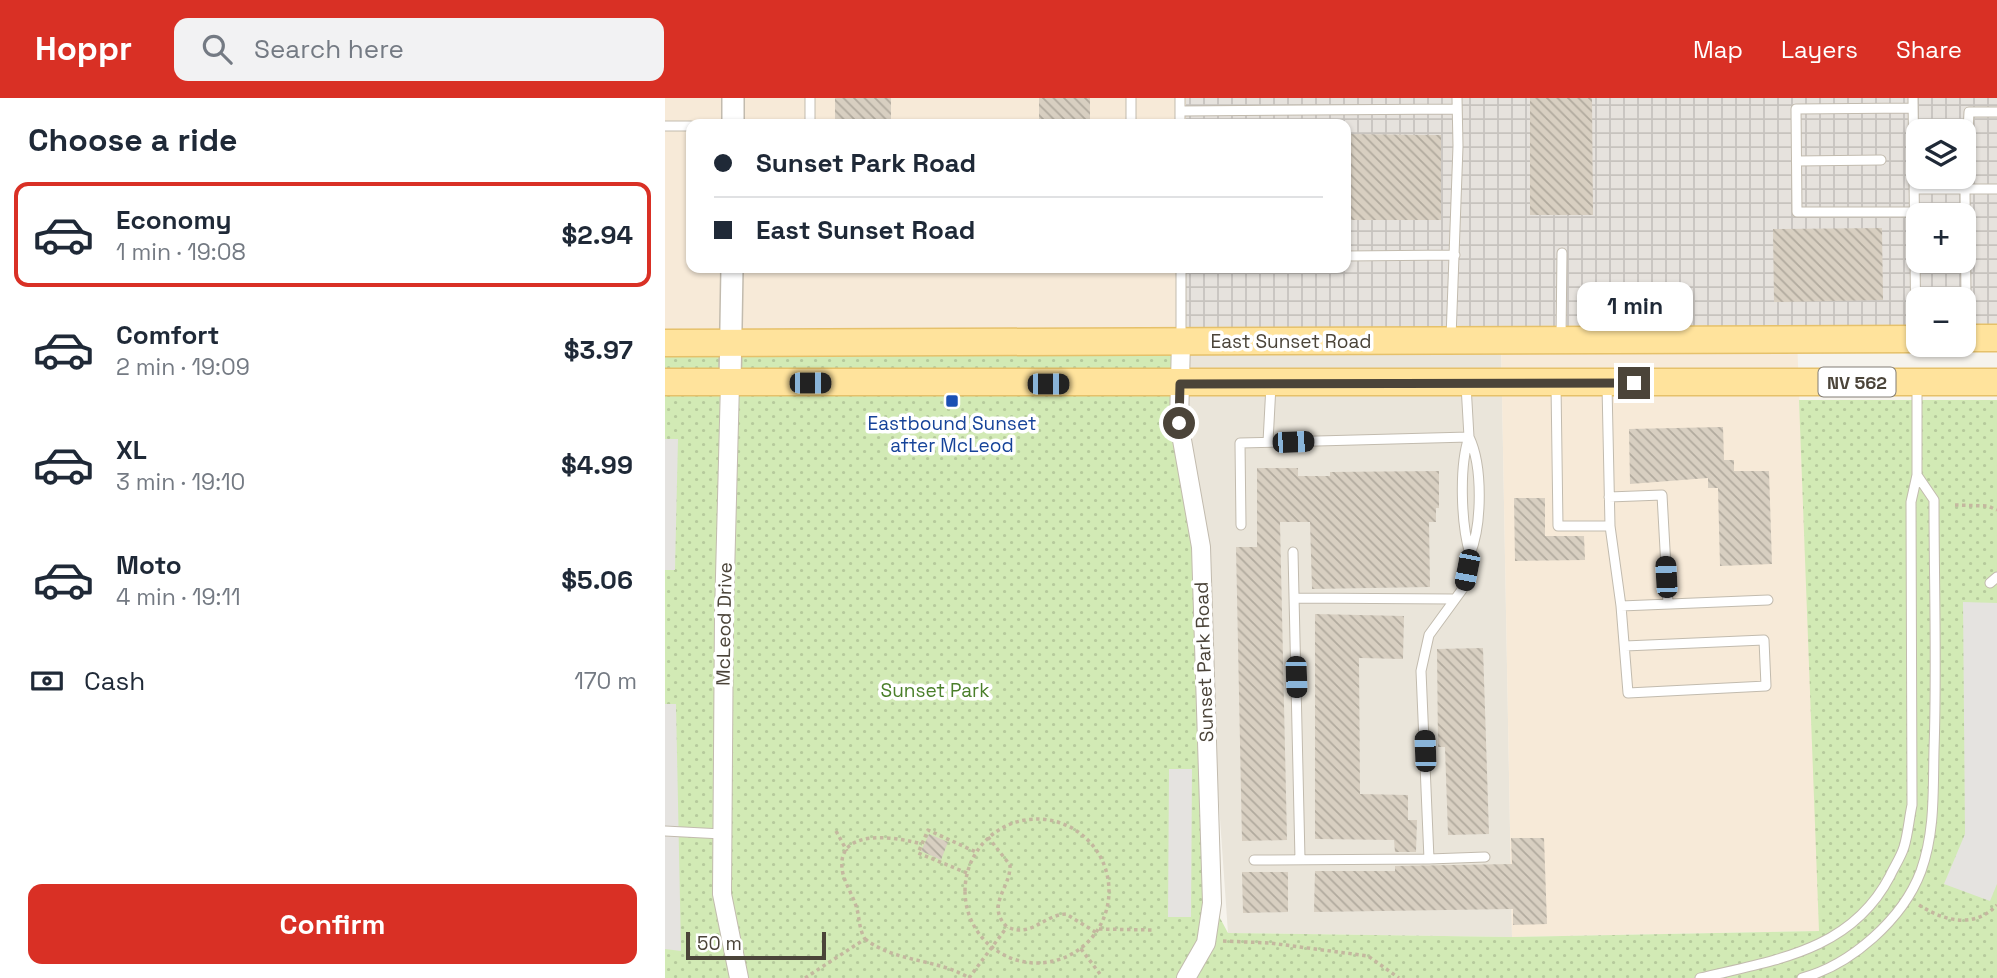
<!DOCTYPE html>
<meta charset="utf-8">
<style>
:root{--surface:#fff;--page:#f2f2f3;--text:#1f2937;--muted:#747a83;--line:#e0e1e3;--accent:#d93025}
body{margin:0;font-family:"Space Grotesk",sans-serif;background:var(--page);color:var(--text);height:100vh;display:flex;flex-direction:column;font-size:26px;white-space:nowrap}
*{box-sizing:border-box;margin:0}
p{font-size:23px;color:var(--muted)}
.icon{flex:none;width:38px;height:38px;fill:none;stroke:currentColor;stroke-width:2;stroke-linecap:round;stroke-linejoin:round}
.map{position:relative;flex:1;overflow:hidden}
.side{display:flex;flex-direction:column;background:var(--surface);width:665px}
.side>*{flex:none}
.hud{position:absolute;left:21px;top:21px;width:665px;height:154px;border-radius:14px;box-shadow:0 2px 5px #0004;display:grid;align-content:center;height:154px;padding:0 28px;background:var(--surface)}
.tools{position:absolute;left:1241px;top:21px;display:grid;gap:14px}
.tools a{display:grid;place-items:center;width:70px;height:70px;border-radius:14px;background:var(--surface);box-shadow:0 2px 5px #0004;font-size:35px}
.scale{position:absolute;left:21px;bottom:18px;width:140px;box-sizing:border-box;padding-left:7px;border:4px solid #4b4439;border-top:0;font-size:19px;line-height:24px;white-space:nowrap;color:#4b4439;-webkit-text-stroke:5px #fff;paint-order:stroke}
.end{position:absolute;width:32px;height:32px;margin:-16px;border:9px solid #4b4439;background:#fff;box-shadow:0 0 0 4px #fff}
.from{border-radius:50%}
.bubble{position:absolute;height:49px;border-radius:14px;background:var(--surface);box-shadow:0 2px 5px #0004;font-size:23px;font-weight:600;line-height:49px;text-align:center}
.car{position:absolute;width:21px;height:42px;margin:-21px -10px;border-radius:9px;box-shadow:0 0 5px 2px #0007;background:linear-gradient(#222 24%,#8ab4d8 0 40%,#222 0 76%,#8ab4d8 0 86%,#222 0)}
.hud b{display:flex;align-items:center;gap:24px;height:66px;font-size:26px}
.hud b+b{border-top:2px solid var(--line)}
.hud i{width:18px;height:18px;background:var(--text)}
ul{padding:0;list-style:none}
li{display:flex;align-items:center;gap:21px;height:105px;margin:0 14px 10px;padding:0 14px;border:4px solid transparent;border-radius:14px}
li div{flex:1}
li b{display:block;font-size:26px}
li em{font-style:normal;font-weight:600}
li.current{border-color:var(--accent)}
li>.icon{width:63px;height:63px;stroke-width:1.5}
h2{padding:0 28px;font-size:32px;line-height:84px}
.pay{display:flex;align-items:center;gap:18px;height:77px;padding:0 28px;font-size:26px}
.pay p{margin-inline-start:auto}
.action{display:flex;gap:14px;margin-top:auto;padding:14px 28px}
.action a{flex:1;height:80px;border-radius:14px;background:var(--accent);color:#fff;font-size:28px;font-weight:600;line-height:80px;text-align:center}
header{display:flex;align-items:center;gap:42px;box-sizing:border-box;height:98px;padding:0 35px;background:var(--accent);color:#fff}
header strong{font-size:33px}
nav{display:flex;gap:38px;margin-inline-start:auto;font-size:24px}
.search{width:490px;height:63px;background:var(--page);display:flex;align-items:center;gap:18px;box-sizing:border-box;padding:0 24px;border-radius:14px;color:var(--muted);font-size:26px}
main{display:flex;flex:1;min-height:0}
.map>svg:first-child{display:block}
.residential{fill:#eae5da}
.commercial{fill:#f7ead8}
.industrial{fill:url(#industrial-grid);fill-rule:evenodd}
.park{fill:url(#park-dots)}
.parking{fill:#e5e3e0}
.building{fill:url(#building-back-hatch)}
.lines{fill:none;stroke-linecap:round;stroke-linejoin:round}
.service-casing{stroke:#c2bbae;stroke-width:11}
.minor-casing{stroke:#c2bbae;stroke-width:20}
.tertiary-casing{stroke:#c2bbae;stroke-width:24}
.primary-casing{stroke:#e6c16a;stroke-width:29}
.path{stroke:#c4b79f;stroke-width:3.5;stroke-dasharray:3.5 3.5;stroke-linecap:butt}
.service{stroke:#fff;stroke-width:9}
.minor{stroke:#fff;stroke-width:18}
.tertiary{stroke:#fff;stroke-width:21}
.primary{stroke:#ffe39c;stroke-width:26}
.route{stroke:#4b4439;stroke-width:9}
.transit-dot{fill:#1a4fb4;stroke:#fff;stroke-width:2.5}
.labels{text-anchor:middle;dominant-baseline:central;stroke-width:7;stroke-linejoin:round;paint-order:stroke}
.shield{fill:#fff;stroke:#817c74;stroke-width:2}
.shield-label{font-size:18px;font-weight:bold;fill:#4b4439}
.street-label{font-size:19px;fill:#4b4439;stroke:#fff}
.transit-label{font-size:19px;fill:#164399;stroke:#fff}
.park-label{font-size:19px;fill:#4a7f2a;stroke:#fff}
</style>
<header>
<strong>Hoppr</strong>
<div class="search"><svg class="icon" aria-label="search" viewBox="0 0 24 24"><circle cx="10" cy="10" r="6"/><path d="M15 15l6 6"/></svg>Search here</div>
<nav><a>Map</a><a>Layers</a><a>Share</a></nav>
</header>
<main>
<section class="side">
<h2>Choose a ride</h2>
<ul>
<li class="current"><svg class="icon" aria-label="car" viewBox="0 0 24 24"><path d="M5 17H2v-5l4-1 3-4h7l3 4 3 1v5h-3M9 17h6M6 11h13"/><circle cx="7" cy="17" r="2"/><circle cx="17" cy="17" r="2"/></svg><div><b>Economy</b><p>1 min · 19:08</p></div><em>$2.94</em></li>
<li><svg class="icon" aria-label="car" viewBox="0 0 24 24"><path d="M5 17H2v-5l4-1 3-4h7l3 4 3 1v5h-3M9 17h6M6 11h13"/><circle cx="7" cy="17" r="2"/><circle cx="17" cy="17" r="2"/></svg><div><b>Comfort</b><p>2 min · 19:09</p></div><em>$3.97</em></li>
<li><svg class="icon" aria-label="car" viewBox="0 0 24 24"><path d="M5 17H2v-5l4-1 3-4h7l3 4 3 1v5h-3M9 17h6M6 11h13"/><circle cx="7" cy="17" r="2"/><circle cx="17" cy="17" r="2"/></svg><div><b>XL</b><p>3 min · 19:10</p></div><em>$4.99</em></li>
<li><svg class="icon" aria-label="car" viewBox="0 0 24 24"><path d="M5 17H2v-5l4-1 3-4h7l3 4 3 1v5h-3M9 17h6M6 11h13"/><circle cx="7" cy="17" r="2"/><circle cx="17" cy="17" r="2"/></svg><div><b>Moto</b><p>4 min · 19:11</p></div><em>$5.06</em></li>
</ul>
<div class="pay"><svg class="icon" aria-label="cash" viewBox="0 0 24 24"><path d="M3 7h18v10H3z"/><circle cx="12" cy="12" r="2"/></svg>Cash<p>170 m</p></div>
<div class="action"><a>Confirm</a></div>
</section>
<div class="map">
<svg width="1332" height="880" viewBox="0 0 1332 880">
<defs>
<pattern id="industrial-grid" width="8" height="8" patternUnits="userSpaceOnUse" patternTransform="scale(1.75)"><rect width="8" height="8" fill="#e6e2dd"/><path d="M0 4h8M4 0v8" fill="none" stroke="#c7c3be"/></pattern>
<pattern id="park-dots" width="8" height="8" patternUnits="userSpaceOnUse" patternTransform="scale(1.75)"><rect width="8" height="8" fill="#d2eab5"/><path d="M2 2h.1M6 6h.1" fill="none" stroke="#b6ca9c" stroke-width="1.8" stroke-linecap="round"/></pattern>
<pattern id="building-back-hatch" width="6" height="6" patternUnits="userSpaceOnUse" patternTransform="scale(1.75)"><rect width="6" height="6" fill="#d8cfc1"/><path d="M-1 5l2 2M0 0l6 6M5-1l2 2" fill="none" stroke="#b1aa9e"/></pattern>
</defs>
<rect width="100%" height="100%" fill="#f6f3ec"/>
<path class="residential" d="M836,242l11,597 -284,-4 -27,-386 -26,-122 6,-84z"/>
<path class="commercial" d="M0,0h521v26h-495v144h492l-2,73 -516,2z
M1132,241l23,592 -308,6 -11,-597z"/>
<path class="industrial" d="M521,0h811v240h-33l-1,-39h-45v40l-737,2 2,-73h163v-144h-160zM1253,33h45v46h-45zM1253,117h45v46h-45z"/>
<path class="park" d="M516,243l-6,84 20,76 17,402 16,30 284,4 307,-6 -20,-531h198v578h-1332v-635z"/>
<path class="parking" d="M0,341h13l-3,131h-10z
M1298,504l34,1v281l-7,17 -46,-17 21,-50z
M0,606h11l5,247 -16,-2z
M504,671h23l-1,148h-23z"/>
<path class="building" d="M170,0h56v26h-56z
M374,0h51v26h-51z
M865,0h62l1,117h-63z
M681,36l95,1v85h-95z
M1217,130l1,72 -109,2 -1,-73z
M1058,329l1,33h10v11h35l3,93 -52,2 -2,-78h-10v-10l-78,6 -1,-55z
M592,370h41v8h32v-4l109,-1v37h-3v14h-7l1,65 -118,2 -2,-67h-30l7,318 -45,1 -6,-294h21z
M849,400h31v38h39l1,24 -70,1z
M650,516l89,2 -1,43 -44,-1 1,136 48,1v25h9l-1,32h-21l-1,-12 -79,-1z
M818,550l6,186 -41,1 -3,-88h-7l-1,-98z
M264,736l19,8 -7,18 -20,-9z
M846,740h33l3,86 -34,1v-16l-199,3 1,-41h80v-5l117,-2z
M577,774h46v40l-45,1z"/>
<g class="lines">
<g class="service-casing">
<path id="service" d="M466,0v26
M515,0v26
M1248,0l3,240
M1248,10l-117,1 1,103h118
M515,13l277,-2
M145,26v-26
M0,28h26
M1132,63l84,-1
M1250,91h82
M681,158l109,-1
M516,170v71
M1301,202l-1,-111 4,-77h28
M786,240l7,-192 -1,-48
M896,240l1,-85
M891,287l2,141h52l-3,-140
M804,339c14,29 13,88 1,117 -9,-30 -11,-88 -1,-117z
M603,344l3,-57
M944,399l53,-2 6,109
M576,427l-1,-82 229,-6 -3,-52
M945,428l11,80 147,-6
M628,454l7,307
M805,456l-6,33 -35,48 -8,36 8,188 56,-2
M1325,485l7,-6
M629,500l159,1
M956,508l7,87 138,-7 -2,-46 -139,6
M0,733l57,3
M589,762l175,-1
M1035,880c75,-18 151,-27 190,-102 4,-9 11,-19 14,-29 4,-13 5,-28 8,-42l-1,-303 6,-27v-91
M1137,880c49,-13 101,-59 119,-107 14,-39 12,-79 13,-121 3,-83 0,-166 0,-250l-17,-25"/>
</g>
<g class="minor-casing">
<path id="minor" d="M516,243l-2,82 22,124 11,356 -6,40 -20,35
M65,285l-6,232 -2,279 17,84"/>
</g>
<g class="tertiary-casing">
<path id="tertiary" d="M68,26v-26
M65,285l2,-115"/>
</g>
<g class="primary-casing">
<path id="primary" d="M1298,240h34
M0,245l1253,-4
M0,284h1332"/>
</g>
<path class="path" d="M1290,407l33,1 9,4
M300 793a72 72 0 1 1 144 0a72 72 0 1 1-144 0Z
M171,733l11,20
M323,739l22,28c1,23 -25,40 -3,62 25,11 36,-12 59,-13l31,19
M302,775l-49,-20 10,-23 48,22
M1254,807c25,16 55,24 78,0
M434,831l54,1
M200,841c31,24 71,19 104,39
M558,843l47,2 98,13 31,22
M416,851l19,25
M140,880l60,-39c-7,-11 -5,-24 -10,-36 -4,-11 -12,-23 -13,-35 -4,-42 58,-30 80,-24
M304,880l38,-51"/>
<use href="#service" class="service"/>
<use href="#minor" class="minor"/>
<use href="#tertiary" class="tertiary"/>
<use href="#primary" class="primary"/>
</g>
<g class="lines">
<path class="route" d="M514,325l1,-39 454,-1"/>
</g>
<rect class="transit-dot" x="280" y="296" width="14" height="14" rx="3.5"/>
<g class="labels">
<rect class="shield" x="1153.5" y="269.5" width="77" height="29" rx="5"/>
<g class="shield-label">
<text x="1192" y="284">NV 562</text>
</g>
<g class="street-label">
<text x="626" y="243">East Sunset Road</text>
<text transform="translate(59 526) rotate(-89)">McLeod Drive</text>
<text transform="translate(539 564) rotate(-92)">Sunset Park Road</text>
</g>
<g class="transit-label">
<text x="287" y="325">Eastbound Sunset<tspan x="287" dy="22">after McLeod</tspan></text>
</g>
<g class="park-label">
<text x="270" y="592">Sunset Park</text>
</g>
</g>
</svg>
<div class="tools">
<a><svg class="icon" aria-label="layers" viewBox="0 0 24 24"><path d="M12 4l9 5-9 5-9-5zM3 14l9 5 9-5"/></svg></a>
<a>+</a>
<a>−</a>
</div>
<div class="scale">50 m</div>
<i class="end from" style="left:514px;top:325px"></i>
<i class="end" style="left:969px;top:285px"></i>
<div class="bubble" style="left:912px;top:184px;width:116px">1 min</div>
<i class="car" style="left:145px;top:285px;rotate:90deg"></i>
<i class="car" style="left:383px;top:286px;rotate:90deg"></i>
<i class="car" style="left:628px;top:344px;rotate:88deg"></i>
<i class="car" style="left:802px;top:472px;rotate:191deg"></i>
<i class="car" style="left:1001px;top:479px;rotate:357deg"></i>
<i class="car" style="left:631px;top:579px;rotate:178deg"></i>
<i class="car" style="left:760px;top:653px;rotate:358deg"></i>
<div class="hud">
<b><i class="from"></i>Sunset Park Road</b>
<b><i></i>East Sunset Road</b>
</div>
</div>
</main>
